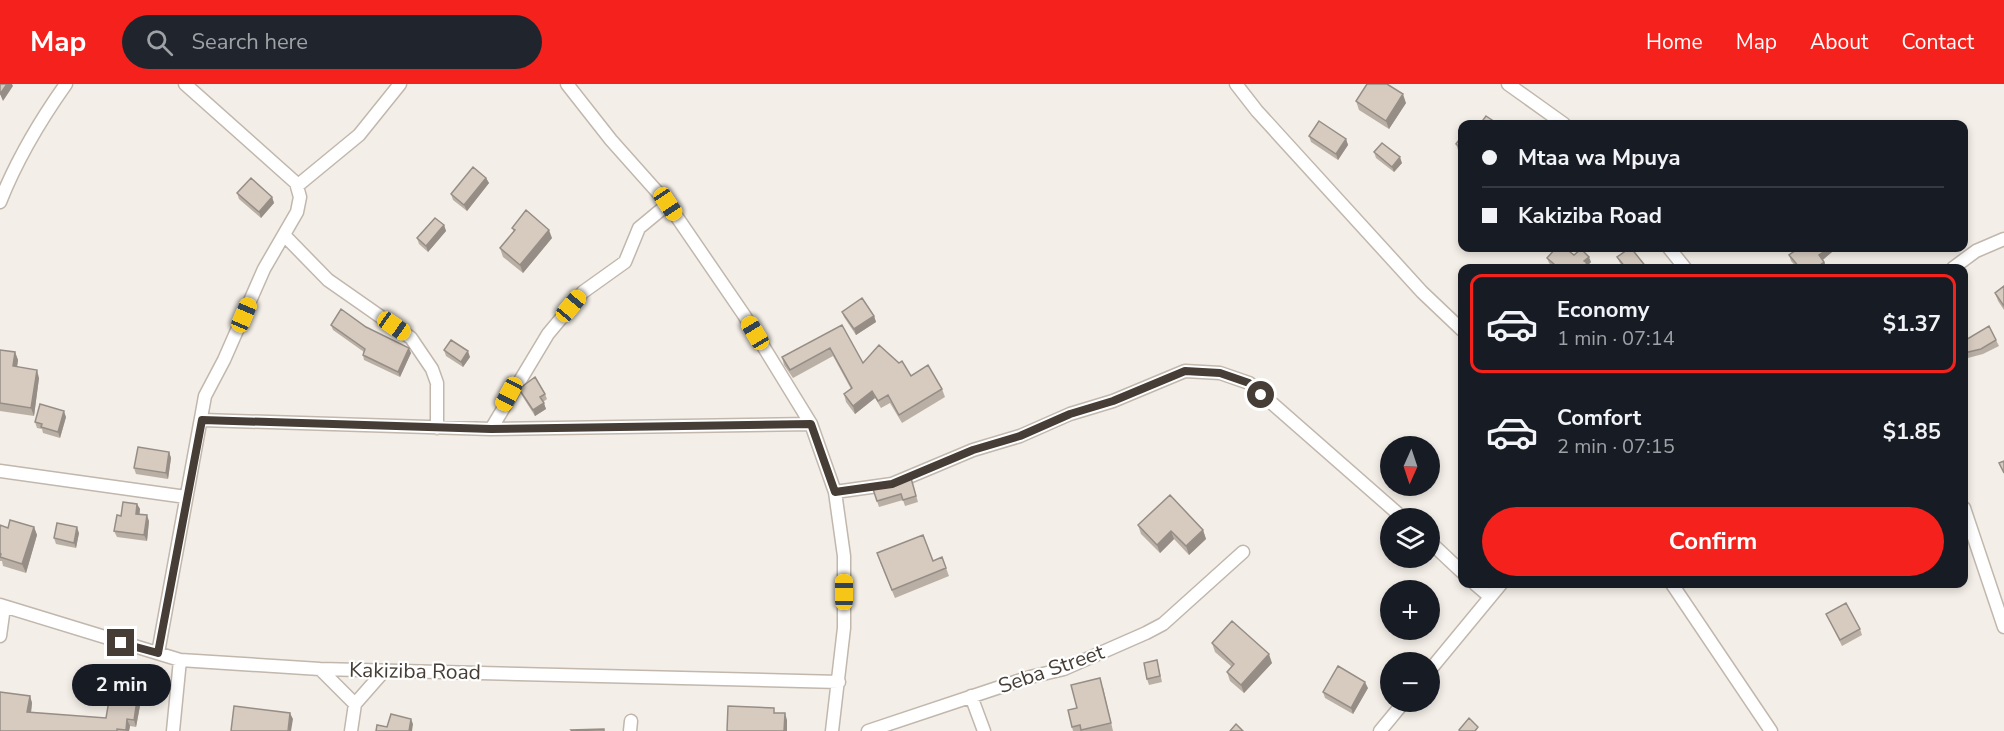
<!DOCTYPE html>
<meta charset="utf-8">
<style>
:root{--surface:#171b24;--page:#20242c;--text:#f1f3f6;--muted:#9ea1a6;--line:#363941;--accent:#f5211c}
body{margin:0;font-family:"Nunito Sans",sans-serif;background:var(--page);color:var(--text);height:100vh;display:flex;flex-direction:column;font-size:22px;white-space:nowrap}
*{box-sizing:border-box;margin:0}
p{font-size:20px;color:var(--muted)}
.icon{flex:none;width:33px;height:33px;fill:none;stroke:currentColor;stroke-width:2;stroke-linecap:round;stroke-linejoin:round}
.map{position:relative;flex:1;overflow:hidden}
.sheet{position:absolute;left:1458px;top:180px;width:510px;height:324px;display:flex;flex-direction:column;background:var(--surface);border-radius:12px;box-shadow:0 3px 9px #0003}
.sheet>*{flex:none}
.banner{position:absolute;left:1458px;top:36px;width:510px;height:132px;border-radius:12px;box-shadow:0 3px 9px #0003;display:grid;align-content:center;height:132px;padding:0 24px;background:var(--surface)}
.needle{width:39px;rotate:183deg}
.buttons{position:absolute;left:1380px;top:352px;display:grid;gap:12px}
.buttons a{display:grid;place-items:center;width:60px;height:60px;border-radius:50%;background:var(--surface);box-shadow:0 3px 9px #0003;font-size:30px}
.end{position:absolute;width:27px;height:27px;margin:-14px;border:8px solid #463e36;background:#fff;box-shadow:0 0 0 3px #fff}
.from{border-radius:50%}
.bubble{position:absolute;height:42px;border-radius:21px;background:var(--surface);box-shadow:0 3px 9px #0003;font-size:20px;font-weight:700;line-height:42px;text-align:center}
.car{position:absolute;width:18px;height:36px;margin:-18px -9px;border-radius:8px;box-shadow:0 0 4px 2px #0007;background:linear-gradient(#f5c518 24%,#345 0 40%,#f5c518 0 76%,#345 0 86%,#f5c518 0)}
.banner b{display:flex;align-items:center;gap:21px;height:57px;font-size:22px}
.banner b+b{border-top:2px solid var(--line)}
.banner i{width:15px;height:15px;background:var(--text)}
ul{padding:10px 0 0;list-style:none}
li{display:flex;align-items:center;gap:18px;height:99px;margin:0 12px 9px;padding:0 12px;border:3px solid transparent;border-radius:12px}
li div{flex:1}
li b{display:block;font-size:22px}
li em{font-style:normal;font-weight:700}
li.current{border-color:var(--accent)}
li>.icon{width:54px;height:54px;stroke-width:1.5}
.cta{display:flex;gap:12px;margin-top:auto;padding:12px 24px}
.cta a{flex:1;height:69px;border-radius:36px;background:var(--accent);color:#fff;font-size:24px;font-weight:700;line-height:69px;text-align:center}
header{display:flex;align-items:center;gap:36px;box-sizing:border-box;height:84px;padding:0 30px;background:var(--accent);color:#fff}
header strong{font-size:28px}
nav{display:flex;gap:33px;margin-inline-start:auto;font-size:21px}
.search{width:420px;height:54px;background:var(--page);display:flex;align-items:center;gap:15px;box-sizing:border-box;padding:0 21px;border-radius:33px;color:var(--muted);font-size:22px}
.map>svg:first-child{display:block}
.lines{fill:none;stroke-linecap:round;stroke-linejoin:round}
.minor-casing{stroke:#c1b7ad;stroke-width:15}
.minor{stroke:#fff;stroke-width:12}
.wall{fill:#b9afa5}
.shaded-wall{fill:#968e86}
.building{fill:#d7cbc0;stroke:#968e86;stroke-width:1.5}
.route{stroke:#463e36;stroke-width:8}
.labels{text-anchor:middle;dominant-baseline:central;stroke-width:4.5;stroke-linejoin:round;paint-order:stroke}
.street-label{font-size:21px;fill:#463e36;stroke:#fff}
</style>
<header>
<strong>Map</strong>
<div class="search"><svg class="icon" aria-label="search" viewBox="0 0 24 24"><circle cx="10" cy="10" r="6"/><path d="M15 15l6 6"/></svg>Search here</div>
<nav><a>Home</a><a>Map</a><a>About</a><a>Contact</a></nav>
</header>
<div class="map">
<svg width="2004" height="647" viewBox="0 0 2004 647">
<rect width="100%" height="100%" fill="#f3eee7"/>
<g class="lines">
<g class="minor-casing">
<path id="minor" d="M567,0l44,56 57,64 76,111 67,109 24,68 9,64v72l-12,103
M1236,0l21,27 165,181 40,38
M1508,0l56,40
M297,102l62,-51 41,-51
M0,118c17,-43 39,-80 66,-118
M285,152l43,44 83,58 21,31 5,14v45
M1669,164l16,20
M1953,184l23,-17 28,-12
M202,336l289,9 320,-5
M491,345l57,-95 35,-42 42,-30 14,-34 29,-24
M0,387l186,26
M835,408l57,-8 81,-34 47,-14 50,-22 43,-13 72,-30 35,2 29,10 155,136
M1964,424l40,119
M1430,458l32,30
M1475,500l14,12
M1672,500l99,147
M0,521l180,55 140,9 519,13
M0,552l4,-29
M158,569l47,-257 19,-36 40,-91 33,-57 3,-15 -4,-14 -111,-99
M320,585l35,35
M1430,586l71,-86
M971,612l13,35
M173,647l7,-71
M351,647l4,-27 29,-33
M630,647l1,-10
M868,647l162,-54 34,-8 82,-36 17,-9 80,-72
M1380,647l24,-29"/>
</g>
<use href="#minor" class="minor"/>
</g>
<path class="wall" d="M1356,17l50,2 -17,26 -30,-19z
M1309,52l37,3 2,6 -10,15 -27,-18z
M1462,52v19l-3,-2 -3,-9z
M1374,68l28,11 -8,9 -18,-14z
M486,94l3,5 -22,28 -14,-11 -2,-6z
M237,109l35,4 2,6 -13,15 -22,-19z
M444,141l2,6 -18,21 -9,-8 -2,-6z
M512,144l40,10 -29,35 -20,-16 -3,-9 14,-16z
M1631,164l16,20h-23l-4,-5 -3,-6z
M1799,164h31l2,4 -9,8 4,8h-30l-6,-7 -2,-6z
M1574,171l17,7 -3,3 -36,1 -3,-3 -2,-5z
M2004,202v24l-6,-9 -3,-8z
M842,228l32,4 2,6 -20,13 -12,-18z
M331,241l35,2 45,26 -11,24 -36,-17 -1,-5 1,-3 -31,-22z
M842,241l21,38 48,13 31,13 3,8 -43,26 -12,-20 -9,5 -6,-10 -20,16 -9,-12 -2,-8 7,-5 -18,-33 -40,22 -9,-13 -2,-8z
M1996,256l3,6 -16,8 -19,5v-18z
M0,266l15,2 3,8 -1,7 22,11 -5,38 -34,-5z
M444,266l26,7 -7,10 -17,-11z
M519,305l26,5 2,5 -4,3 3,7 -11,7 -14,-22z
M66,333l-6,21 -17,-5 -1,-4 -5,-1 -2,-6z
M169,368l2,6 -3,21 -32,-5 -2,-6z
M911,394l7,24 -13,4 -2,-6 -24,7 -6,-18 20,-3z
M137,420l3,5 -1,5 10,7 -2,20 -30,-4 -3,-6 7,-15z
M0,441l8,3 26,-1 3,8 -11,38 -23,-7 -1,-5h-2z
M1138,441l65,5 3,9 -17,16 -15,-16 -14,14 -19,-19z
M79,449l-3,15 -20,-4 -2,-6z
M942,473l7,19 -54,22 -15,-36 53,-1z
M1826,530l34,15 2,6 -20,11z
M1212,559l60,20 -28,30 -14,-12 -3,-9 5,-5 -17,-15z
M1157,576l5,22 -13,3 -2,-6z
M1103,603l10,44h-40l-1,-4 5,-19z
M1368,604l-15,26 -28,-16 -2,-6z
M142,611l-6,32 -6,-1 -1,5h-129l30,-35 2,7 -1,10 75,5z"/>
<path class="shaded-wall" d="M7,0h5l1,2 -10,15 -3,-7z
M1403,10l3,9 -17,26 -3,-8z
M1346,55l2,6 -10,15 -2,-6z
M1400,73l2,6 -8,9 -2,-5z
M486,94l3,5 -22,28 -3,-6z
M272,113l2,6 -13,15 -2,-6z
M444,141l2,6 -18,21 -2,-6z
M549,146l3,8 -29,35 -3,-8z
M1829,164h1l2,4 -11,9 -2,-6z
M1589,173l2,5 -3,3 1,3h-7l2,-7z
M1824,178l3,6h-11z
M874,232l2,6 -20,13 -2,-6z
M409,264l2,5 -11,24 -2,-5z
M468,267l2,6 -7,10 -2,-5z
M15,268l3,8 -2,14 -3,-8z
M37,286l2,8 -5,38 -3,-8z
M872,307l3,7 -20,16 -2,-8z
M544,319l2,6 -11,7 -2,-6z
M64,327l2,6 -6,21 -2,-6z
M169,368l2,6 -3,21 -2,-6z
M137,420l3,5 -1,11 -3,-6z
M147,431l2,6 -2,20 -3,-6z
M34,443l3,8 -11,38 -4,-9z
M77,443l2,6 -3,15 -2,-5z
M1203,446l3,9 -17,16 -3,-9z
M1171,447l3,8 -14,14 -3,-8z
M1269,570l3,9 -28,30 -3,-8z
M1365,598l3,6 -15,26 -2,-6z
M139,603l3,8 -6,32 -2,-7z
M30,612l2,7 -2,17 -3,-8z
M290,629l3,6 -2,12h-3z
M785,629l2,7v11h-3z
M127,635l3,7 -1,5h-3v-1z
M411,635l2,5 -1,7h-3z"/>
<path class="building" d="M0,0h7l-7,10z
M1367,0h20l16,10 -17,27 -30,-20z
M1486,32l12,8h-18z
M1319,37l27,18 -10,15 -27,-18z
M1462,52v13l-6,-5z
M1382,59l18,14 -8,10 -18,-15z
M473,83l13,11 -22,27 -13,-11z
M251,94l21,19 -13,15 -22,-19z
M526,126l23,20 -29,35 -20,-17 15,-18 -3,-2z
M435,134l9,7 -18,21 -9,-8z
M1556,164h9l9,7 7,-6 8,8 -5,4 3,2 -5,5h-31l3,-4 -7,-6z
M1630,164h1l16,20h-21l-9,-11z
M1799,164h30l-10,7 5,7 -8,6h-16l-11,-13z
M2004,202v20l-9,-13z
M862,214l12,18 -20,13 -12,-17z
M341,225l25,18 43,21 -11,24 -35,-17 2,-6 -34,-24z
M842,241l21,38 16,-18 20,18 3,-2 9,15 17,-11 14,24 -43,26 -11,-20 -10,6 -6,-10 -19,15 -9,-12 8,-6 -22,-40 -40,22 -8,-13z
M1989,242l7,14 -15,9 -17,4v-12z
M451,256l17,11 -7,11 -17,-12z
M0,266l15,2 -2,14 24,4 -6,38 -31,-5z
M535,293l10,17 -5,3 4,6 -11,7 -14,-21z
M40,320l24,7 -6,21 -17,-5 1,-3 -7,-2z
M138,363l31,5 -3,21 -32,-5z
M2004,377v12l-5,-10z
M911,394l5,18 -13,4 -2,-6 -24,7 -4,-12 20,-3z
M1170,411l33,35 -17,16 -15,-15 -14,14 -19,-20z
M123,418l14,2 -1,10 11,1 -3,20 -30,-4 3,-16 4,1z
M10,436l24,7 -12,37 -22,-7 1,-3 -1,-1v-28l8,3z
M57,439l20,4 -3,16 -20,-5z
M923,451l10,26 9,-4 4,11 -54,22 -15,-37z
M1846,519l14,26 -20,11 -14,-26z
M1232,537l37,33 -28,31 -14,-13 7,-8 -22,-21z
M1157,576l3,16 -13,3 -3,-16z
M1338,582l27,16 -14,26 -28,-16z
M1100,594l11,45 -30,7 -1,-5 -8,2 -4,-17 9,-2 -6,-23z
M112,599l27,4 -5,33 -7,-1 -1,11 -9,-1v2h-117v-39l30,4 -3,16 79,6z
M234,622l56,7 -2,18h-57z
M728,622l46,2v5h11l-1,18h-57z
M391,630l20,5 -2,12h-33l1,-6 10,2z
M1469,634l9,9 -3,4h-15l-1,-1z
M1236,640l7,7h-13z
M604,645v2h-32l-1,-1z"/>
<g class="lines">
<path class="route" d="M121,559l37,10 44,-233 289,9 320,-5 24,68 57,-8 81,-34 47,-14 50,-22 43,-13 72,-30 35,2 29,10 12,12"/>
</g>
<g class="labels">
<g class="street-label">
<text transform="translate(1051 585) rotate(-19)">Seba Street</text>
<text transform="translate(415 587) rotate(1)">Kakiziba Road</text>
</g>
</g>
</svg>
<div class="buttons">
<a><svg class="needle" viewBox="-14 -14 28 28"><path d="M0-13l5 13h-10z" fill="#e53935"/><path d="M0 13l5-13h-10z" fill="#9ea1a6"/></svg></a>
<a><svg class="icon" aria-label="layers" viewBox="0 0 24 24"><path d="M12 4l9 5-9 5-9-5zM3 14l9 5 9-5"/></svg></a>
<a>+</a>
<a>−</a>
</div>
<i class="end from" style="left:1261px;top:311px"></i>
<i class="end" style="left:121px;top:559px"></i>
<div class="bubble" style="left:72px;top:580px;width:99px">2 min</div>
<i class="car" style="left:668px;top:120px;rotate:146deg"></i>
<i class="car" style="left:571px;top:222px;rotate:40deg"></i>
<i class="car" style="left:244px;top:231px;rotate:23deg"></i>
<i class="car" style="left:394px;top:242px;rotate:125deg"></i>
<i class="car" style="left:755px;top:249px;rotate:329deg"></i>
<i class="car" style="left:509px;top:310px;rotate:208deg"></i>
<i class="car" style="left:844px;top:508px;rotate:0deg"></i>
<div class="banner">
<b><i class="from"></i>Mtaa wa Mpuya</b>
<b><i></i>Kakiziba Road</b>
</div>
<section class="sheet">
<ul>
<li class="current"><svg class="icon" aria-label="car" viewBox="0 0 24 24"><path d="M5 17H2v-5l4-1 3-4h7l3 4 3 1v5h-3M9 17h6M6 11h13"/><circle cx="7" cy="17" r="2"/><circle cx="17" cy="17" r="2"/></svg><div><b>Economy</b><p>1 min · 07:14</p></div><em>$1.37</em></li>
<li><svg class="icon" aria-label="car" viewBox="0 0 24 24"><path d="M5 17H2v-5l4-1 3-4h7l3 4 3 1v5h-3M9 17h6M6 11h13"/><circle cx="7" cy="17" r="2"/><circle cx="17" cy="17" r="2"/></svg><div><b>Comfort</b><p>2 min · 07:15</p></div><em>$1.85</em></li>
</ul>
<div class="cta"><a>Confirm</a></div>
</section>
</div>
